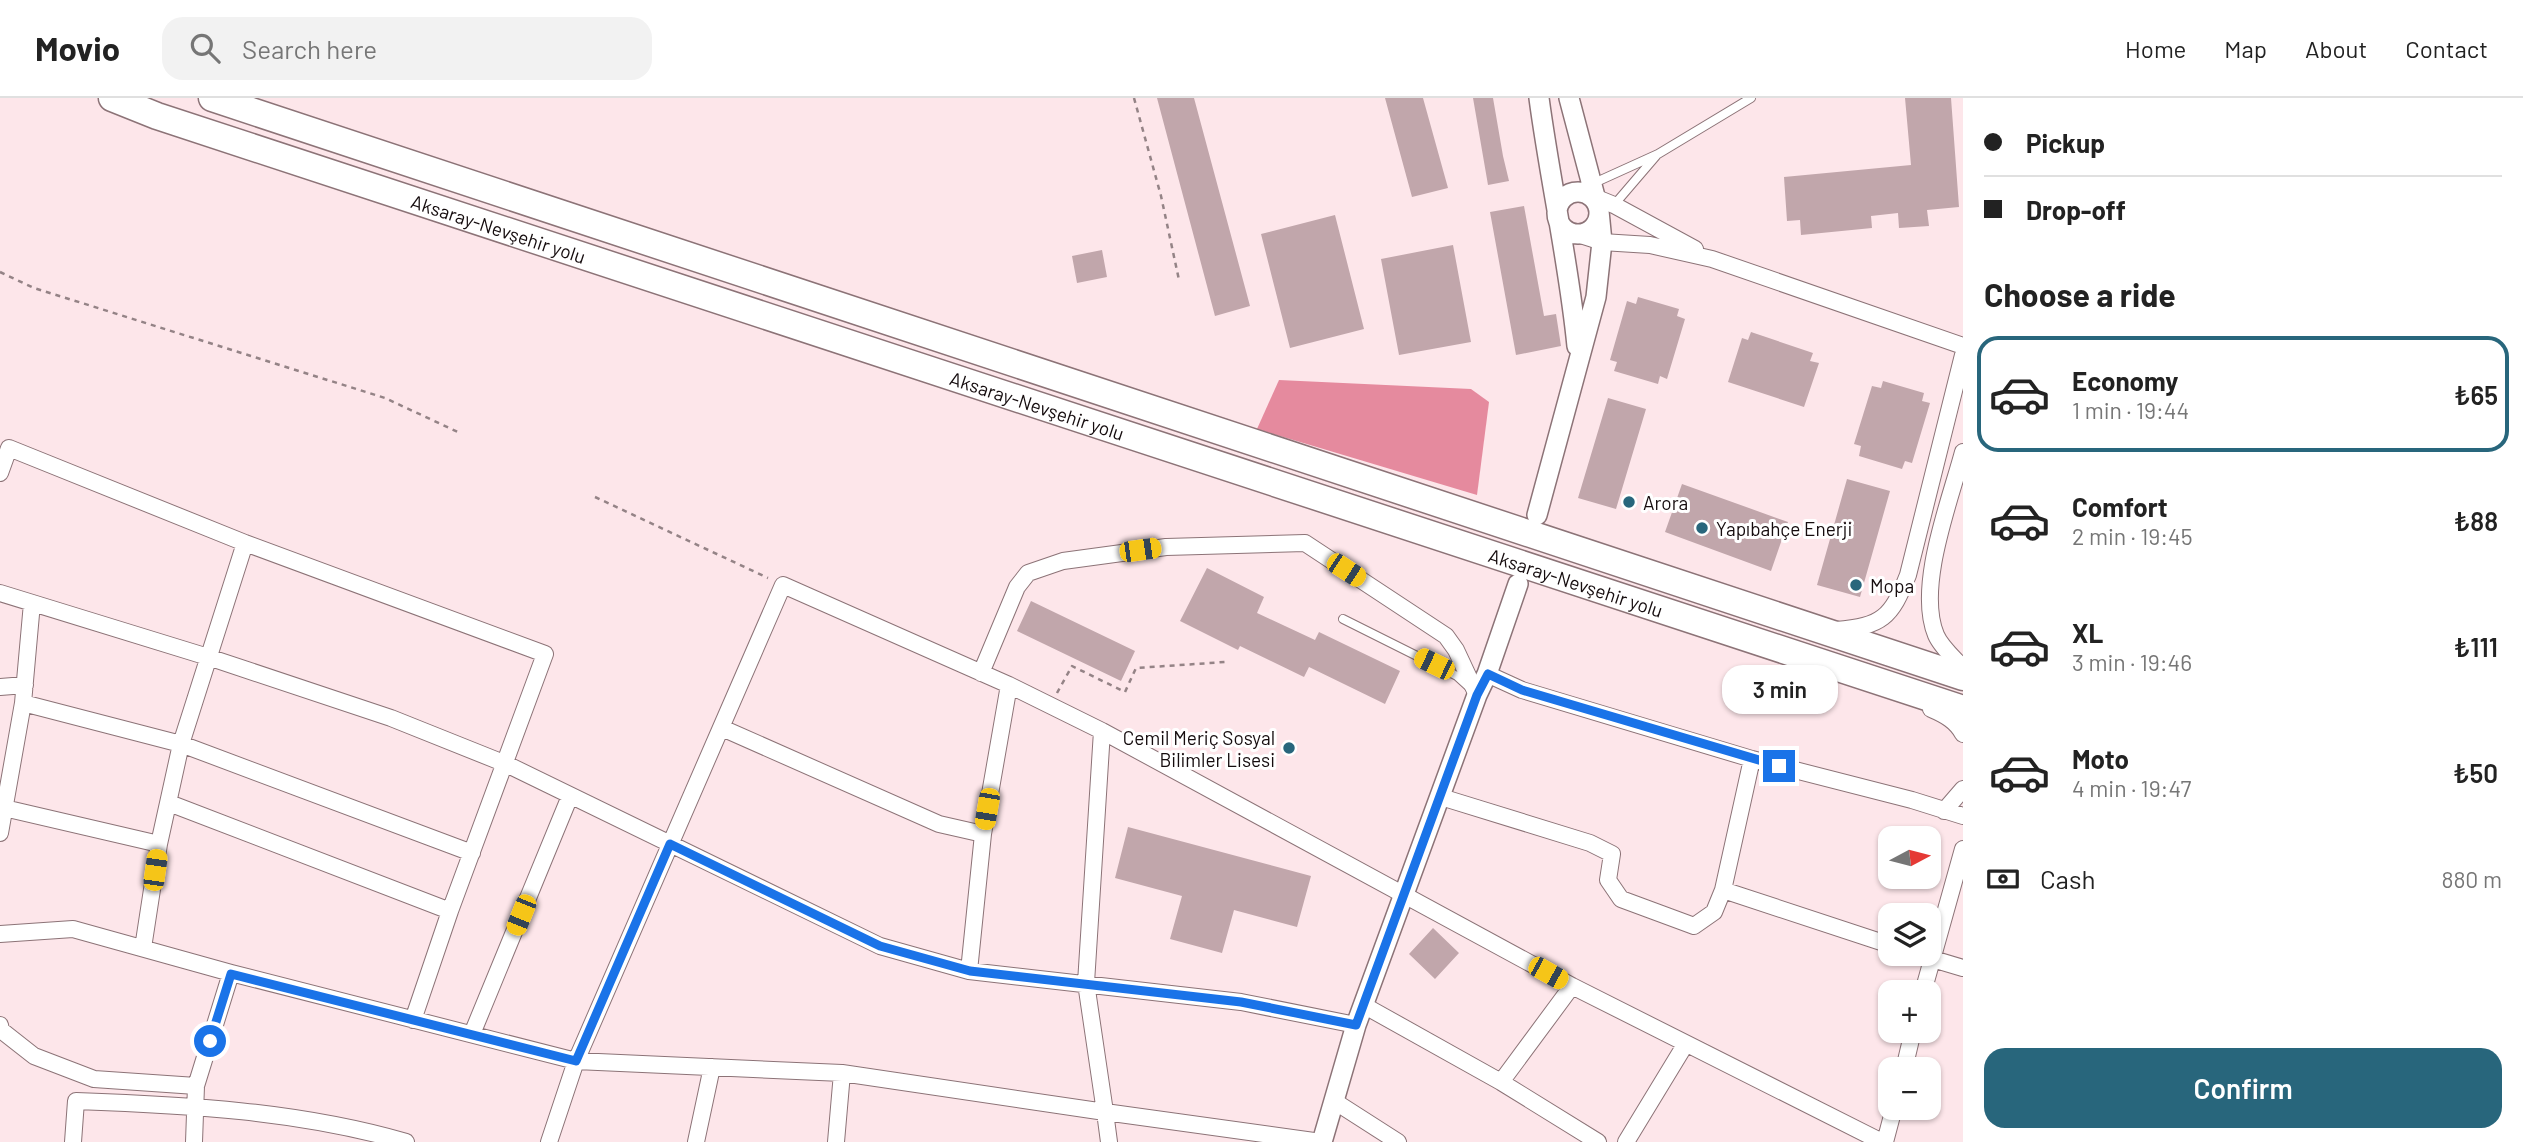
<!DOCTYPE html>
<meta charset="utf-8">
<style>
:root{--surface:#fff;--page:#f2f2f2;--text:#222;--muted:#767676;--line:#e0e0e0;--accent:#28667c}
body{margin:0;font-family:Barlow,sans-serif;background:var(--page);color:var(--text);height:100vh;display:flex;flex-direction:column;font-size:26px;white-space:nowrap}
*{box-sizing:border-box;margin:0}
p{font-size:23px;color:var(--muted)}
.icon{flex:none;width:38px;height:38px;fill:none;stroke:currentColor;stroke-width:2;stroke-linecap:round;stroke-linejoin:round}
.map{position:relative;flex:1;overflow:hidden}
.drawer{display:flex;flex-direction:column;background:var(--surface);width:560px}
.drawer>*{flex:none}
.top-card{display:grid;align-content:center;height:154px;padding:0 21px;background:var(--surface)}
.needle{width:46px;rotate:83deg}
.fabs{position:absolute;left:1878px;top:728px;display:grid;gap:14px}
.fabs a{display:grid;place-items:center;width:63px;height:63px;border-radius:14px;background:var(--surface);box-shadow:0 2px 5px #0004;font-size:35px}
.end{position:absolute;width:32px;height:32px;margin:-16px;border:9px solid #1a73e8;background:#fff;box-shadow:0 0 0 4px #fff}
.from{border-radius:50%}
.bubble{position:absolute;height:49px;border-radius:21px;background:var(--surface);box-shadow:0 2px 5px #0004;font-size:23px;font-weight:600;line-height:49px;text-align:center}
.car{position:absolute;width:21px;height:42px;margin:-21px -10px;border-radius:9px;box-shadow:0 0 5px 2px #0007;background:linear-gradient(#f5c518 24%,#345 0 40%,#f5c518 0 76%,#345 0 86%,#f5c518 0)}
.top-card b{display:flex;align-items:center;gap:24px;height:66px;font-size:26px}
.top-card b+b{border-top:2px solid var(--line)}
.top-card i{width:18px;height:18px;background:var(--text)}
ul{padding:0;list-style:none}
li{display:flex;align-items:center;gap:21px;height:116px;margin:0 14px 10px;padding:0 7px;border:4px solid transparent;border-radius:21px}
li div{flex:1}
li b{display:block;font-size:26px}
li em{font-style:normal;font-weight:600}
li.active{border-color:var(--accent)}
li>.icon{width:63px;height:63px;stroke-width:1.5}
h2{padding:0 21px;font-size:32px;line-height:84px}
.pay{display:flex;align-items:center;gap:18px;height:77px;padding:0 21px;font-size:26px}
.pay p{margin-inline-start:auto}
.cta{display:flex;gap:14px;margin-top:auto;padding:14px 21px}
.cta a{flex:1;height:80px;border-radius:21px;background:var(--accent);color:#fff;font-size:28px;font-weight:600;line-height:80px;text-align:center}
header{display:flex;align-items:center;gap:42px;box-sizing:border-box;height:98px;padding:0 35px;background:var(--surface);border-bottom:2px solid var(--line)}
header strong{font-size:33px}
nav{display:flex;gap:38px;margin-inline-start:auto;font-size:24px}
.search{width:490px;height:63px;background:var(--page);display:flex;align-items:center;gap:18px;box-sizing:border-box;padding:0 24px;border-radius:21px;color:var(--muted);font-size:26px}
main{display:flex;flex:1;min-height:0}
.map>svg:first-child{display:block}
.forest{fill:#e58a9e}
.building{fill:#c1a6ab}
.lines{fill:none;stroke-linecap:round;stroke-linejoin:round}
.service-casing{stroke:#8c7377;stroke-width:10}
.minor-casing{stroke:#8c7377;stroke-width:18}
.tertiary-casing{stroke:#8c7377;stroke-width:22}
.trunk-casing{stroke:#8c7377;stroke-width:29}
.path{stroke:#948386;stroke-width:2.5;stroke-dasharray:5 5;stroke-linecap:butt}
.service{stroke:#fff;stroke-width:8}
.minor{stroke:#fff;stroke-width:16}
.tertiary{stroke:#fff;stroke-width:19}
.trunk{stroke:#fff;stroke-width:26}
.route{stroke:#1a73e8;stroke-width:9}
.poi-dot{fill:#28667c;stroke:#fff;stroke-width:2.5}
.labels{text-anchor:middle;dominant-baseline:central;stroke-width:6;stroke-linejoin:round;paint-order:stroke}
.street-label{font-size:19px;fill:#150c0e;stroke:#fff}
.poi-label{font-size:19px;fill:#150c0e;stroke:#fff;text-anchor:start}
</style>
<header>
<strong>Movio</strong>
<div class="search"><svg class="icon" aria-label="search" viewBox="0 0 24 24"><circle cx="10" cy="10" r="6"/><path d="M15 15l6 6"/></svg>Search here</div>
<nav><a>Home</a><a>Map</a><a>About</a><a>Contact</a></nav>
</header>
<main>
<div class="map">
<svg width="1963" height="1044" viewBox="0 0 1963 1044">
<rect width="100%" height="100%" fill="#fde6ea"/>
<path class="forest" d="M1279,282l192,9 18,13 -12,93 -220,-66z"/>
<path class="building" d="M1157,0h37l56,208 -35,10z
M1385,0h38l25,90 -36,9z
M1473,0h20l10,58 6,25 -21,4z
M1905,0h46l8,109 -32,3 2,16 -30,2 -1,-15 -27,3 1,12 -71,7 -1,-15 -13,1 -3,-44 127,-12z
M1524,108l20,110 12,-2 5,32 -45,9 -26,-143z
M1335,117l29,114 -74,19 -29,-114z
M1453,147l18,97 -72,13 -18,-96z
M1102,152l5,27 -30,6 -5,-27z
M1638,199l41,12 -2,7 8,3 -18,60 -7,-3 -2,8 -44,-13 3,-9 -7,-2 17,-59 9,3z
M1751,234l62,21 -3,8 9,2 -15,44 -76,-25 14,-44 6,2z
M1883,283l41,12 -2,8 8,2 -18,60 -7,-2 -3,8 -43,-13 2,-10 -7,-2 18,-58 9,2z
M1608,300l38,11 -30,100 -38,-11z
M1847,381l43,12 -30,106 -43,-12z
M1682,386l106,38 -17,49 -106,-39z
M1207,470l57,29 -7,16 58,27 4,-8 81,39 -15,33 -76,-37 -5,10 -64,-31 -2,4 -58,-29z
M1031,503l104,50 -14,30 -104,-50z
M1128,729l183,49 -14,51 -63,-17 -12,43 -52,-14 12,-43 -67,-18z
M1433,830l26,25 -24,26 -26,-25z"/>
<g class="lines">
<g class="service-casing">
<path id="service" d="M1572,95l86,-39 93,-56
M1614,107l42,-49
M1343,521l114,57 11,10"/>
</g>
<g class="minor-casing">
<path id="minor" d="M1587,96l27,11 81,44
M1577,136l25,8 48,3 62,14 251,87
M1963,354c-13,49 -47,135 -27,183 5,12 18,23 27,33
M0,375l9,-25 236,95 300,111 -95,257 -37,109
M0,495l208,64 183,61 115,46 374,182 89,25 272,31 115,23
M1836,532c46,-4 55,-12 72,-55l55,-220
M981,575l36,-86 11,-14 35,-12 103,-14 139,-4 141,93 10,14 21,45
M1487,576l35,16 230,69 160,41 51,16
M0,589l25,-2
M23,605l158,41 291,109
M1931,611c14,6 25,12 32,25
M722,630l217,96 44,10
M1102,633l-16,252 19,129 216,30
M1441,699l149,46 22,11 -4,26 13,19 73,27 20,-14 9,-22 29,-131
M169,705l281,108
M0,709l159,37
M1944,713l19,-22
M0,735l23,-130 9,-100
M1723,792l167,55
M0,836l73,-5 158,44 345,88 266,12 263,39 4,30
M143,850l16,-104 22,-100 64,-201
M1916,856l47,14
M969,873l14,-137 26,-149
M1923,894l40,-143
M1365,908l136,76 97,60
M0,927l1,5 33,26 60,23 102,7
M472,936l98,-238
M1904,971l9,-38
M1501,984l71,-96
M1334,1003l64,41
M73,1044l3,-41c111,4 223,10 330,41
M194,1044l2,-56 35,-113
M549,1044l27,-81 207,-476 226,100 93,46 470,255 310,156
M696,1044l16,-75
M836,1044l6,-69
M1626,1044l59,-97
M1885,1044l9,-34"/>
</g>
<g class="tertiary-casing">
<path id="tertiary" d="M1539,0c11,83 30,165 38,248
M1569,0l28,106
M1557 115a21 21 0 1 1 42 0a21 21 0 1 1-42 0Z
M1537,417l59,-218 6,-55 -3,-31
M1322,1044l34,-117 121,-330 10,-21 31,-90"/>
</g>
<g class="trunk-casing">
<g id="trunk">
<path id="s1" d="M112,0l45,18 1806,593"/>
<path d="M212,0l1751,579"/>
</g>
</g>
<path class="path" d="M1134,0l27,98 18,84
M0,174l34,16 351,110 75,35
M595,399l173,81
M1057,595l15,-27 53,26 11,-24 89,-6"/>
<use href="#service" class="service"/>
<use href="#minor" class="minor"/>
<use href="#tertiary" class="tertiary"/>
<use href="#trunk" class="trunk"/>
</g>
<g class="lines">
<path class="route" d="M210,943l21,-67 345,87 94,-217 210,102 90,25 271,31 115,23 121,-330 11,-21 34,16 257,76"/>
</g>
<g class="poi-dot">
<circle cx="1629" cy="404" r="7"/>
<circle cx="1702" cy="430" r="7"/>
<circle cx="1856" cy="487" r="7"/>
<circle cx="1289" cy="650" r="7"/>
</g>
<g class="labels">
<g class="street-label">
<text stroke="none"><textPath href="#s1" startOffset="408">Aksaray-Nevşehir yolu</textPath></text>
<text stroke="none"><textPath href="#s1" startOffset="975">Aksaray-Nevşehir yolu</textPath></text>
<text stroke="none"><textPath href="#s1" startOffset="1542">Aksaray-Nevşehir yolu</textPath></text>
</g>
<g class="poi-label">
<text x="1643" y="404">Arora</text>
<text x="1716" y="430">Yapıbahçe Enerji</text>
<text x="1870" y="487">Mopa</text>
<text x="1275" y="639" text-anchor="end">Cemil Meriç Sosyal<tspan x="1275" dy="22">Bilimler Lisesi</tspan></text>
</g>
</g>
</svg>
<div class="fabs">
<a><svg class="needle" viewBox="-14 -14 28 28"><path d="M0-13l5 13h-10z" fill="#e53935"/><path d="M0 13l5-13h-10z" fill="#767676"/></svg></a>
<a><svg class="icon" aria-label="layers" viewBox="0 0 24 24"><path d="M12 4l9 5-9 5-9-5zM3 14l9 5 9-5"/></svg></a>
<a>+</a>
<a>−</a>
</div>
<i class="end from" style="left:210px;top:943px"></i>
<i class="end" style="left:1779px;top:668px"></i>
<div class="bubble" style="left:1722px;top:567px;width:116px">3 min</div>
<i class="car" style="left:1140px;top:452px;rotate:82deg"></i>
<i class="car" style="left:1346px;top:472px;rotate:123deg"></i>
<i class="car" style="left:1434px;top:566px;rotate:296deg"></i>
<i class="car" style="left:987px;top:711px;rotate:190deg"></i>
<i class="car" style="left:155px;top:772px;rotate:8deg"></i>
<i class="car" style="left:521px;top:817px;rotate:202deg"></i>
<i class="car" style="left:1548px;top:875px;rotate:119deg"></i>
</div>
<section class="drawer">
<div class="top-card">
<b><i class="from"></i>Pickup</b>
<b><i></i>Drop-off</b>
</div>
<h2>Choose a ride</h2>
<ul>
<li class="active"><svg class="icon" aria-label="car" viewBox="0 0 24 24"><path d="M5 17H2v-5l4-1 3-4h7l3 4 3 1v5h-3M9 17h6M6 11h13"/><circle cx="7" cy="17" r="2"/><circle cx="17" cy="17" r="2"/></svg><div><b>Economy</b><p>1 min · 19:44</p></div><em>₺65</em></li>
<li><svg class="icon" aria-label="car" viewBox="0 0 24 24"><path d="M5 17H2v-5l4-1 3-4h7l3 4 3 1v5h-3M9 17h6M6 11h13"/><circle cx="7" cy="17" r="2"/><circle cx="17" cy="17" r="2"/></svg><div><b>Comfort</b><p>2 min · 19:45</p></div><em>₺88</em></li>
<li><svg class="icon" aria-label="car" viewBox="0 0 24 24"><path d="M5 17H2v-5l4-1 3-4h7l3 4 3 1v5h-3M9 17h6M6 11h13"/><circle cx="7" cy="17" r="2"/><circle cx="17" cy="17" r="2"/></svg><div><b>XL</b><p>3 min · 19:46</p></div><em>₺111</em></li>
<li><svg class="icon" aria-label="car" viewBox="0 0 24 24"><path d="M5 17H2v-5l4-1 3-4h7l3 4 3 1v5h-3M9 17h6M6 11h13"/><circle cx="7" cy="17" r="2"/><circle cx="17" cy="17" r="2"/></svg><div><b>Moto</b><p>4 min · 19:47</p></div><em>₺50</em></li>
</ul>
<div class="pay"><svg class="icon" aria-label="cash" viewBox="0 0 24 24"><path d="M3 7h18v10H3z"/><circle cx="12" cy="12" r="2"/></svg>Cash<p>880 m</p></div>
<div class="cta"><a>Confirm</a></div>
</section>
</main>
